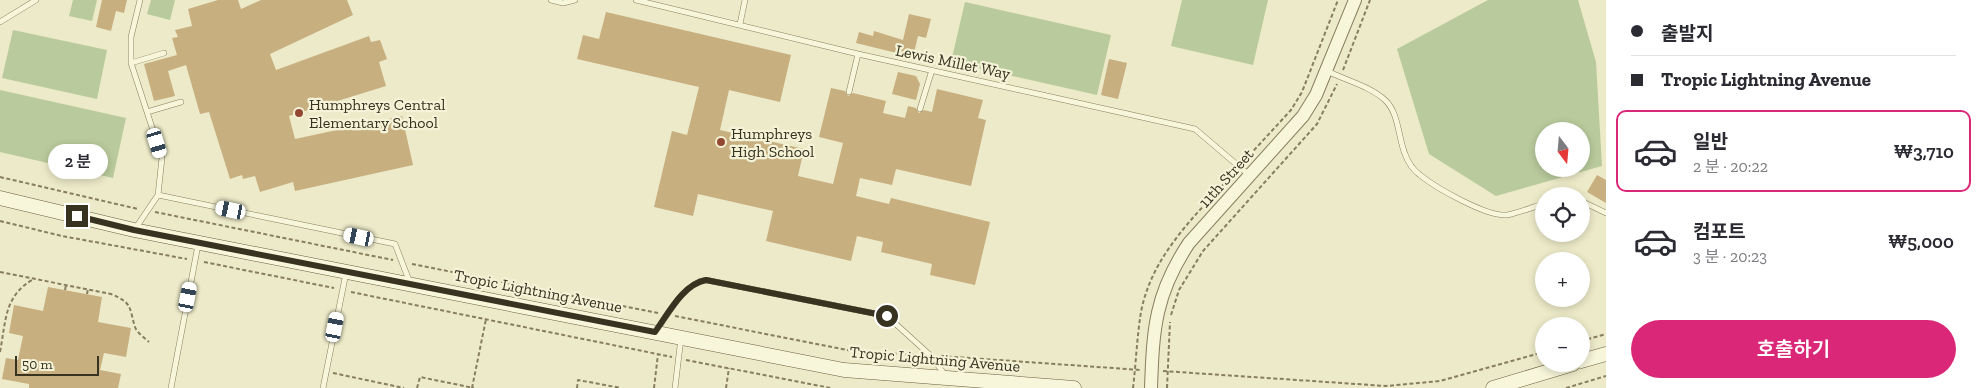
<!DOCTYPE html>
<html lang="ko">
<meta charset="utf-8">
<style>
:root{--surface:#fff;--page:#f7f7f7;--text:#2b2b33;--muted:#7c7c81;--line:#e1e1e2;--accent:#db2777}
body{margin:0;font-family:"Zilla Slab","Noto Sans KR",serif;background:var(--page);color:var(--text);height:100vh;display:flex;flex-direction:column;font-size:19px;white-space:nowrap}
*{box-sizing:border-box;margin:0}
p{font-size:16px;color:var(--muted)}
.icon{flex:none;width:28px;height:28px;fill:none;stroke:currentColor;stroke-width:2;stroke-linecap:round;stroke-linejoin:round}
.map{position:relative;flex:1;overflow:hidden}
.drawer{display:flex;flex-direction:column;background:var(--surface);width:375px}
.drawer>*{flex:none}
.guide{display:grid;align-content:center;height:110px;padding:0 25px;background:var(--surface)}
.needle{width:32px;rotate:164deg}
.tools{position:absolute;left:1535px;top:122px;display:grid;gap:10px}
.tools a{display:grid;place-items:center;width:55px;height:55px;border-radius:50%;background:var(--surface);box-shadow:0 2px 8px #0003;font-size:25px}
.scale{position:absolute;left:15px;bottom:12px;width:84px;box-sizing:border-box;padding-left:5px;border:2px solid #383220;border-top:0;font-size:14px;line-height:18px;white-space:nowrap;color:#383220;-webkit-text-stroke:4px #f4f3d7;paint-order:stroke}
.end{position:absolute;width:22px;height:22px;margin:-11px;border:6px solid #383220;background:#fff;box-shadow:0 0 0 2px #fff}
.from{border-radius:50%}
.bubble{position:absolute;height:35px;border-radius:18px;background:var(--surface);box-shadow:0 2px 8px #0003;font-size:16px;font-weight:600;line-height:35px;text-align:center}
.car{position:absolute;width:15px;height:30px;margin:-15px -8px;border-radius:6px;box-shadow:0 0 4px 1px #0007;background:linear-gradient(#fff 24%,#345 0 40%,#fff 0 76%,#345 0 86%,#fff 0)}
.guide b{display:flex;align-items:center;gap:18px;height:48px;font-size:19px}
.guide b+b{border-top:1px solid var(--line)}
.guide i{width:12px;height:12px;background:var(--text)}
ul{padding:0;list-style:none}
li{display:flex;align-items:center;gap:15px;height:82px;margin:0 10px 8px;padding:0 15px;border:2px solid transparent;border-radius:10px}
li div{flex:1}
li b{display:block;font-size:19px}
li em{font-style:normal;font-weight:600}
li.current{border-color:var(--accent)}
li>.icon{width:45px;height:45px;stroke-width:1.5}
.action{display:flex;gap:10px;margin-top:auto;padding:10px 25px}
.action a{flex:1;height:58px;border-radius:30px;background:var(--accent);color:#fff;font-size:20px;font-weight:600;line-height:58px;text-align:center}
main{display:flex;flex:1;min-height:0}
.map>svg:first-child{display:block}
.green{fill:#b9ca9c;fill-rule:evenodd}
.building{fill:#c8af80}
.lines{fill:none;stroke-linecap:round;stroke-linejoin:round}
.service-casing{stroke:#877e5e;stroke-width:6}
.tertiary-casing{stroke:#877e5e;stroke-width:14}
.secondary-casing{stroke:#695f41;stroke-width:15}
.path{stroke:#877e5e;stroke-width:2;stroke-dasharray:4 2.5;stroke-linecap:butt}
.service{stroke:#f7f6db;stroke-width:5}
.tertiary{stroke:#f7f6db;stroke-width:12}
.secondary{stroke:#f7f6db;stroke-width:14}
.route{stroke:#383220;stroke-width:6}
.poi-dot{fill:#934831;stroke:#f4f3d7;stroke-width:2}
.labels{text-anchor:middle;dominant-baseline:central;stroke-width:4.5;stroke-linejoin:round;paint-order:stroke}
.street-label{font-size:16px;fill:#383220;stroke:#f4f3d7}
.poi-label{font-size:16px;fill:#383220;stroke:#f4f3d7;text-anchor:start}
</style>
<main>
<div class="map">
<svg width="1606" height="388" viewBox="0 0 1606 388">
<rect width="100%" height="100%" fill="#eceac8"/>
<path class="green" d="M73,0h24l-5,21 -23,-5z
M151,0h24l-5,20 -23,-6z
M1182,0h86l-15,65 -82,-19z
M1488,0h90l18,62 6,104 -106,30 -67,-42 -32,-105zM1544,131h37v38h-37z
M965,2l146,33 -14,60 -146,-33z
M13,30l94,20 -10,49 -95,-21z
M0,90l126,28 -13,60 -113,-26z"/>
<path class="building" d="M102,0h25l-3,13 -8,-2 -5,20 -15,-4z
M218,0h20l3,9 20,-9h86l6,15 -83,39 6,16 93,-34 2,6 9,-2 7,19 -8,3 7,24 -97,30 6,23 107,-23 11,49 -118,26 -2,-9 -33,10 -5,-16 -12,3 -1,-4 -12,4 -21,-67 -9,2 -14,-49 -18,6 7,25 -21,5 -10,-37 33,-9 -5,-17 6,-1 -3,-7 17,-4 -4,-17z
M606,12l185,43 -11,47 -51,-12 -9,40 84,19 -6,27 35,8 10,-41 -24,-6 12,-49 14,3 3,5 5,-3 33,8 -3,12 22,5 3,-12 8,2 3,5 5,-3 8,2 5,-23 46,11 -5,18 8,2 -15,66 -75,-17 -4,16 -32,-7 -4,18 33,8 2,-6 99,24 -15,63 -45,-10 2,-11 -51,-12 2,-10 -26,-6 -6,25 -85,-20 7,-30 -75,-17 -5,22 -39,-9 18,-76 15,4 12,-48 -122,-28 6,-24 16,4z
M909,14l22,5 -5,19 -8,-2 -5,21 -57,-14 3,-11 14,4 1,-5 29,9z
M1109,59l18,4 -9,36 -17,-4z
M898,72l18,4 4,8 -4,16 -24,-6z
M1597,175l9,5v23l-19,-11z
M48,287l54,10 -4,25 33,6 -5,29 -22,-4 -4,17 21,4 -3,14h-89v-4l-27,-5 4,-21 12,2 5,-24 -14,-3 5,-28 29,6z"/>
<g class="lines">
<g class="service-casing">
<path id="service" d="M140,0l-9,37v26l31,95 -4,37
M551,0l12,3 12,-3
M636,0l222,54 337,75 54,46
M0,22l36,-22
M740,24l5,-24
M131,63l33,-10
M1327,71c18,9 43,15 58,29 14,13 13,37 20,54 3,8 8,16 15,21 16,13 67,42 87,40 12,-2 25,-8 37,-11
M849,92l9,-38
M920,109l12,-39
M147,112l34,-10
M1581,201l25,12
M135,229l23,-34 237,49 15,39
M656,331c13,-18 27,-47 50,-51l181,36 44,40 14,19
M171,388l27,-143
M323,388l23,-115
M675,388l6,-50"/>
</g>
<g class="tertiary-casing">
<path id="tertiary" d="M1151,388c2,-59 4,-94 38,-145l114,-127 13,-21 39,-95"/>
</g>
<g class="secondary-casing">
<path id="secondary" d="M0,198l134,32 710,140 230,18
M1581,361l25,-7
M1493,388l80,-24"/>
</g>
<path class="path" d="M1343,70l27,-70
M1245,160l46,-50 11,-18 36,-92
M0,177l138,32
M155,212l238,48
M0,221l62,15 125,23
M204,262l130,26
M412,264l246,49
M0,272l111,22c22,9 18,14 24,33 2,6 10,11 14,15
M65,290l1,-5
M351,292l321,65
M87,294l1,-5
M1171,315l8,-25 24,-39 114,-127 20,-40
M675,316l177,35 65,4
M1581,341l25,-7
M0,352c6,-31 4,-57 34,-73
M941,356l200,14
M686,360l145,28
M1163,371l223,15 54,-5 104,-29
M333,373l71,15
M417,388l3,-11 54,11
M472,388l14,-69
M577,388l1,-8 43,8
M654,388l4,-34
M726,388l3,-20
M1133,388c3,-25 4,-52 8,-76 11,-58 56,-98 93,-139
M1167,388l3,-66
M1566,388l40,-12"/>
<use href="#service" class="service"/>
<use href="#tertiary" class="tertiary"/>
<use href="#secondary" class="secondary"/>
</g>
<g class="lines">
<path class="route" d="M77,216l57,14 521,102c13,-18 28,-48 51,-52l181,36"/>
</g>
<g class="poi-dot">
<circle cx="299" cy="113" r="5"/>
<circle cx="721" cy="142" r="5"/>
</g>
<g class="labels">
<g class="street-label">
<text transform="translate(953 62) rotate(12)">Lewis Millet Way</text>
<text transform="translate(1226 178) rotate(-48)">11th Street</text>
<text transform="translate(538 291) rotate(11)">Tropic Lightning Avenue</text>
<text transform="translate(935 359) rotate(5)">Tropic Lightning Avenue</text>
</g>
<g class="poi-label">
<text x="309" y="104">Humphreys Central<tspan x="309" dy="18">Elementary School</tspan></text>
<text x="731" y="133">Humphreys<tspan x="731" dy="18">High School</tspan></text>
</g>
</g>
</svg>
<div class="tools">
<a><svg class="needle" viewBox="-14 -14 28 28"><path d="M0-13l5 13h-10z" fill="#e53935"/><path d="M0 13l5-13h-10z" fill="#7c7c81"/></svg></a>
<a><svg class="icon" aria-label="locate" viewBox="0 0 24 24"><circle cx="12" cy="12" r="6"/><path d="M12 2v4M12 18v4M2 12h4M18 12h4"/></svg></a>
<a>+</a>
<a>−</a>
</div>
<div class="scale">50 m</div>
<i class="end from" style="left:887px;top:316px"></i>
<i class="end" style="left:77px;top:216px"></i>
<div class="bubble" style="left:48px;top:144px;width:60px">2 분</div>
<i class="car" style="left:157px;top:143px;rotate:163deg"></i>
<i class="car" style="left:231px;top:210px;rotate:282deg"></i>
<i class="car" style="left:359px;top:237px;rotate:282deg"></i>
<i class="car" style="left:188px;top:297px;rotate:11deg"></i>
<i class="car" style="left:335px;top:327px;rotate:11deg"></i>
</div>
<section class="drawer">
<div class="guide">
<b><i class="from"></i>출발지</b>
<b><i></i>Tropic Lightning Avenue</b>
</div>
<ul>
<li class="current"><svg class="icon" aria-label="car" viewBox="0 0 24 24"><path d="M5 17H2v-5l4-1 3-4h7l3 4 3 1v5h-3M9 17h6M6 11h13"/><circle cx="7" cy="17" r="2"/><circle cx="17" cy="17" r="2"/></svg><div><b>일반</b><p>2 분 · 20:22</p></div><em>₩3,710</em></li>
<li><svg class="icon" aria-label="car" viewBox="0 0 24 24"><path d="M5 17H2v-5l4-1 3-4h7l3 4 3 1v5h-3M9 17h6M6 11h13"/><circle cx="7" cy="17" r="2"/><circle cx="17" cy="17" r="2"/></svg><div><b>컴포트</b><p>3 분 · 20:23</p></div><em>₩5,000</em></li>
</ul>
<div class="action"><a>호출하기</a></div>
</section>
</main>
